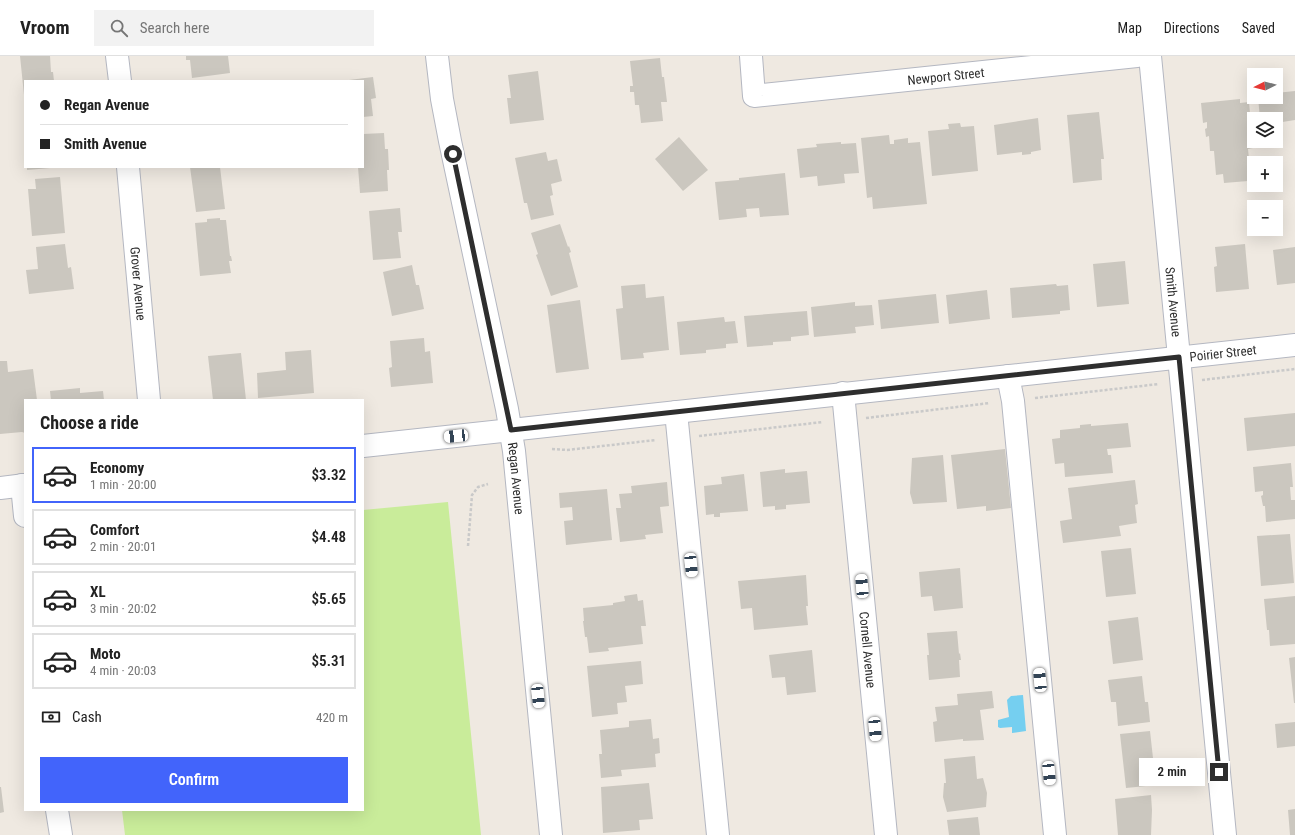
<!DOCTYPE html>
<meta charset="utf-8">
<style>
:root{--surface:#fff;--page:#f2f2f2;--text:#222;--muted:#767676;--line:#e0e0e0;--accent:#4264fb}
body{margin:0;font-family:"Roboto Condensed",sans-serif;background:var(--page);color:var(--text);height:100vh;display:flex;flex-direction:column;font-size:15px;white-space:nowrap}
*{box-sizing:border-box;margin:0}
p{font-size:13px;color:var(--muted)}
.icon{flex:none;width:22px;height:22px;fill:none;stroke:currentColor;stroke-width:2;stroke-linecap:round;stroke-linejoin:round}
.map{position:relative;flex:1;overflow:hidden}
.side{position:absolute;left:24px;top:343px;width:340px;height:412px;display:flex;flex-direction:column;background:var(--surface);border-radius:0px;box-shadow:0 4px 16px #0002}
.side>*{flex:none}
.guide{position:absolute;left:24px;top:24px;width:340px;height:88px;border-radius:0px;box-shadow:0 4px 16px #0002;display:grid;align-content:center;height:88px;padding:0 16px;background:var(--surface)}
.needle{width:26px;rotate:264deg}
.fabs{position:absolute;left:1247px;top:12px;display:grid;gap:8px}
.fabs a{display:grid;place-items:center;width:36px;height:36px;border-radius:0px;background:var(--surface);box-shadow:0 4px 16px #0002;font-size:20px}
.end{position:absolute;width:18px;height:18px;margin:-9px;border:5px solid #2e2e2e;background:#fff;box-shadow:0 0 0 2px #fff}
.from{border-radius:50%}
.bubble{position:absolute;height:28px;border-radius:0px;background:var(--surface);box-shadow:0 4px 16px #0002;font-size:13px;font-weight:600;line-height:28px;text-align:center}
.car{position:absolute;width:12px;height:24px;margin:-12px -6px;border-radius:5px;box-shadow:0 0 3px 1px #0007;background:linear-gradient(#fff 24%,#345 0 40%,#fff 0 76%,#345 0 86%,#fff 0)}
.guide b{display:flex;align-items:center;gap:14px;height:38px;font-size:15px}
.guide b+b{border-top:1px solid var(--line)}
.guide i{width:10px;height:10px;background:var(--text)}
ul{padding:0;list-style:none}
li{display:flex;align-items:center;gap:12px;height:56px;margin:0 8px 6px;padding:0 8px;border:2px solid var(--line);border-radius:0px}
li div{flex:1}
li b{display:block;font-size:15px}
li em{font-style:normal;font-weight:600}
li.on{border-color:var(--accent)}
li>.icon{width:36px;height:36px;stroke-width:1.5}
h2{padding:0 16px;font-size:18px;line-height:48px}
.pay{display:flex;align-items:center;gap:10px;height:44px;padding:0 16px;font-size:15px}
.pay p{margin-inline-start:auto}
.action{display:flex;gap:8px;margin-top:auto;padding:8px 16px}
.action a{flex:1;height:46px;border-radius:0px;background:var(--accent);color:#fff;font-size:16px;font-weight:600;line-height:46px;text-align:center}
header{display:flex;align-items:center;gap:24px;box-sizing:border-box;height:56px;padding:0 20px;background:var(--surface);border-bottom:1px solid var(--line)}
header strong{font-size:19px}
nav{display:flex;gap:22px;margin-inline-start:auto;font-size:14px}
.search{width:280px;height:36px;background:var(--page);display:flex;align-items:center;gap:10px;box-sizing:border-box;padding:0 14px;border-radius:0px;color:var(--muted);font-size:15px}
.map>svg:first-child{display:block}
.pitch{fill:#c9ec9a}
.water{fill:#75cff0}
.building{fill:#cbc7bf}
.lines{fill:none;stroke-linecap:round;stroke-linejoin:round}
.minor-casing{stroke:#b4b7c1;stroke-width:24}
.path{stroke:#c9c9c9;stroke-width:2.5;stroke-dasharray:3 2;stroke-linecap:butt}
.minor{stroke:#fff;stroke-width:22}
.route{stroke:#2e2e2e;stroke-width:5}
.labels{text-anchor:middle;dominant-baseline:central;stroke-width:3;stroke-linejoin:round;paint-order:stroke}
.street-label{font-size:13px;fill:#2e2e2e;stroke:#fff}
</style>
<header>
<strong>Vroom</strong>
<div class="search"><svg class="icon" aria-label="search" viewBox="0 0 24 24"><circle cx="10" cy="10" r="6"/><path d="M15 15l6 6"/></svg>Search here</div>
<nav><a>Map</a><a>Directions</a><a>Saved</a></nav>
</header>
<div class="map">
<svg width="1295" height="779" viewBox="0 0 1295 779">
<rect width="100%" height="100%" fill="#efe9e1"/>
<path class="pitch" d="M448,446l33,333h-356l-3,-25h241v-300z"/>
<path class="water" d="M1023,639l3,36 -14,2v-6l-12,1 -2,-1v-7l11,-3 -2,-17 4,-4z"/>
<path class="building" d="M20,0h30l1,16h2l1,9h-29v14h-1z
M186,0h42l2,17 -38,5 -2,-18h-4z
M660,2l2,19h2l3,25h-6l2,19 -22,2 -2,-18h-4l-1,-13h-4v-6h3l-3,-25z
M538,15l6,49 -34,4 -3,-26h4l-3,-23z
M373,21l3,21 -5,1 2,17 -10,1v-36l-14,-1z
M1295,35v29l-19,3v-4h-16l-2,-22h18v-4z
M1240,43v4l9,-1 4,46 -5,1 2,20 -3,1 1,11 -24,2 -1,-9 -7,1 -2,-24h-4l-1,-15 -3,1 -1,-8 2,-1v-6l-4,1 -2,-20z
M1099,56l5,47h-3l1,21 -29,3 -6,-68z
M1038,62l3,32 -10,2v2l-9,1v-3l-25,3 -3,-30z
M960,67l1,4 13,-1 4,45 -46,5 -4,-45 21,-2 -1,-5z
M384,77l1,16h3l1,21h-2l1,21 -28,2 -2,-26h5v-33z
M889,79l1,9h4v-4l14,-2v5l12,-1 7,62 -54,5 -1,-12 -5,1 -6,-60z
M679,81l29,33 -25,21 -28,-32z
M841,86v2l15,-1 3,30 -15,1 1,9 -27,3 -1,-10 -17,2 -3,-29 20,-2 -1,-3z
M546,96l2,9 9,-2 5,22 -11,3 2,11 -3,1 4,19 -23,5 -4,-17h-3l-9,-45z
M27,111h23v1l-23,2z
M190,111h30l5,42 -29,3z
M785,117l4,42 -29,2 -1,-9 -13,1 1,8 -28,3 -4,-38 24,-2v-2z
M60,121l5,56 -33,3 -4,-47h8l-1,-10z
M400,152l2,24h-4l3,26 -28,2 -4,-49z
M220,162v2h6l4,36h1l1,5h-3l2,12 -31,3 -5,-53 12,-1v-3z
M560,168l8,23 1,-1 2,6 -2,1 9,34 -27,9 -15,-41 2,-1 -7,-21z
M65,188l3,24 3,-1 3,22 -45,5 -3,-24 12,-1 -2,-22z
M1245,188l4,45 -33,3 -2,-25 3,-1 -2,-19z
M1295,191v36l-18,2 -4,-35z
M1125,205l4,43 -32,3 -4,-43z
M412,209l4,20h3l5,24 -32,7 -9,-44z
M645,228l1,14 18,-2 5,54 -26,3 1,5 -23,2 -5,-51 7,-1 -2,-22z
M1056,228l1,2 11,-1 2,25 -10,1v3l-48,4 -2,-30z
M987,234l3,29 -41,5 -3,-29z
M936,238l3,29 -58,6 -3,-29z
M580,244l9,69 -33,4 -9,-68z
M855,246v4l17,-1 2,20 -19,2 1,6 -42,4 -3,-30z
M807,255l2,24 -18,2v4l-18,1v3l-26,2 -3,-31z
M724,261l1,5 10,-1 3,22 -12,1v4l-20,2v3l-26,2 -3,-33z
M424,282l1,14 5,-1 3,32 -42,4 -2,-19 3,-1 -2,-26z
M311,294l3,43 -56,5 -1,-25 29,-3 -1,-18z
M241,297l5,47h-33l-5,-44z
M0,305h7l1,11 25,-3 4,31h-12v33l-3,-1 -22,2z
M80,332v5l23,-2 1,9h-53l-1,-9z
M1295,357v33l-48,5 -3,-33z
M1128,367l3,24 -24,2 1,6h3l2,18 -48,4 -1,-14 -9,1 -3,-25 8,-1v-8l20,-2v-3l11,-1v2z
M1005,393l6,59 -25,3v-5l-29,3 -6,-54z
M943,399l4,47 -34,2 -3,-11 2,-35z
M1291,407l2,24h-3l1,13h4v19l-29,3 -1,-16h-2l-2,-10 2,-1v-4l-8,1 -2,-25z
M785,413v4l22,-2 3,32 -24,2v4l-11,1v-4l-12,1 -3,-35z
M744,418l4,37 -28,2v4h-6v-3l-8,1 -2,-29 18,-2 -1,-7z
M1135,424l3,24 -3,1 2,18 -18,3 2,10 -58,7 -3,-22 12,-2 -4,-31z
M667,426l2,24 -9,1 3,26 -18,2 1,4 -26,3 -4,-34h5l-2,-14 13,-1 -1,-7z
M607,433l5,51 -46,5 -2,-24 9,-1 -1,-13 -12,1 -1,-15z
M1290,478l4,49 -33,3 -4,-50z
M1131,492l5,46 -30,3 -5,-46z
M960,512l3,40 -29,3 -2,-15 -11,1 -2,-25z
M806,519l2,31h-2l2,19 -54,5 -2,-22 -11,1 -3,-28z
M637,538l1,7 5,-1 3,26h-5l2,18 -35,4 1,3 -20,2 -2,-16h-2l-2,-16h1l-1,-13 30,-3v-2l12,-2 -1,-5z
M1295,540v48l-25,2 -1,-16h-2l-3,-31z
M1138,561l5,43 -30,4 -5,-43z
M957,575l2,23 1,-1 1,7h-2l1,17 -31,3 -2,-25h2l-2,-22z
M812,594l4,42 -29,3 -2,-18 -13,1 -3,-23z
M1295,601v46h-1l-5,-45z
M641,605l2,23 -18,2 2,16 -10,1 1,11 -26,3 -5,-51z
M1142,620l3,26h3l2,20 -32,4 -2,-24h-5l-3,-22z
M992,635l2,17 -14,2 4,30 -21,1v-2l-28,3 -2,-20 4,-1 -2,-14 23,-2 -1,-11z
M651,663l2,20 6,-1 1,15 -5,1 1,13 -35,3 1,6 -21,2 -2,-24h3l-2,-24 29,-3v-6z
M1295,666v24l-18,2 -2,-24z
M1150,675l6,54 -30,3 -6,-54z
M975,700l2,23 6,-1 4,15 -1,14 -39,5 -4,-15 1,-14h2l-2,-24z
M649,727l4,36 -14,1 1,10 -37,3 -2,-46z
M0,731h1l3,25 -4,1z
M1151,739l1,15 -1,25h-33l-3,-36z
M1295,753v26h-5l-2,-25z
M978,761l2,18h-31l-2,-15z"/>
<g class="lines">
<g class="minor-casing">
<g id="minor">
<path d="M117,0l3,25"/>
<path id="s1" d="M437,0l5,43 8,42 57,268 7,42 37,384"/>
<path id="s2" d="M751,0l3,40 383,-40"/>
<path id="s3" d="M1150,0l75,779"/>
<path id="s4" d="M128,111l21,233"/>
<path d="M1008,320l5,25 42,434"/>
<path id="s5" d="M843,337l43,442"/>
<path d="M676,356l42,423"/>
<path id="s6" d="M363,390l932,-101"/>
<path d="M22,429l3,31"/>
<path d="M0,432l25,-3"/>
<path d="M57,754l4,25"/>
</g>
</g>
<path class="path" d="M1202,324l93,-11
M1035,342l124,-14
M866,362l124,-15
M699,380l124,-14
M552,393l15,1 89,-10
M468,490l4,-51 6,-8 10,-3"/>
<use href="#minor" class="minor"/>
</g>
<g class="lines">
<path class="route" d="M453,98l58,276 668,-73 40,415"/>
</g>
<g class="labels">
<g class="street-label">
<text stroke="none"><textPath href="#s2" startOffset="233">Newport Street</textPath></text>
<text stroke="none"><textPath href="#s4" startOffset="117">Grover Avenue</textPath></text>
<text stroke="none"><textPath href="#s3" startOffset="247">Smith Avenue</textPath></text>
<text stroke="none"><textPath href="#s6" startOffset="865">Poirier Street</textPath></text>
<text stroke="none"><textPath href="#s1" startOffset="430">Regan Avenue</textPath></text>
<text stroke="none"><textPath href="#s5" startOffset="258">Cornell Avenue</textPath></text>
</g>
</g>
</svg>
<div class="fabs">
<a><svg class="needle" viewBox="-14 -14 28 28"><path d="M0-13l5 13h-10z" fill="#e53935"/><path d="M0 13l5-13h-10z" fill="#767676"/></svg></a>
<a><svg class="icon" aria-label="layers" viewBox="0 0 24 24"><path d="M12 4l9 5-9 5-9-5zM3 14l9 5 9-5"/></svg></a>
<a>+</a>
<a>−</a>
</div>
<i class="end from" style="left:453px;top:98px"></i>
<i class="end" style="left:1219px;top:716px"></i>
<div class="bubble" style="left:1139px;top:702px;width:66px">2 min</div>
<i class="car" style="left:456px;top:380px;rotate:264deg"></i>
<i class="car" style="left:691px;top:509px;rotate:174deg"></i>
<i class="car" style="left:862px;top:530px;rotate:355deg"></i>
<i class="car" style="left:1040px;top:624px;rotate:354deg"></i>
<i class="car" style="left:538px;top:640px;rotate:174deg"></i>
<i class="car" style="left:875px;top:673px;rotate:175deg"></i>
<i class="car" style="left:1049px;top:717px;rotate:174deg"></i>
<div class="guide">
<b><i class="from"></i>Regan Avenue</b>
<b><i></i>Smith Avenue</b>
</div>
<section class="side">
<h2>Choose a ride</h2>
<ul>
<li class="on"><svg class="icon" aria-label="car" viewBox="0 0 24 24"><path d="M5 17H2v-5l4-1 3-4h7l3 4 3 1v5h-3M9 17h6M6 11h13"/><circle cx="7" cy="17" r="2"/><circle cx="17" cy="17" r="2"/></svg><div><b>Economy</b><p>1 min · 20:00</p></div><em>$3.32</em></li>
<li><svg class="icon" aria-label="car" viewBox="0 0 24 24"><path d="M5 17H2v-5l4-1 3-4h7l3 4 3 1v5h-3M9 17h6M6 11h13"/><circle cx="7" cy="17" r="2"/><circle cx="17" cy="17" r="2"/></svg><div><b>Comfort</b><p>2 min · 20:01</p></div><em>$4.48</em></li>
<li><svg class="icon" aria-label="car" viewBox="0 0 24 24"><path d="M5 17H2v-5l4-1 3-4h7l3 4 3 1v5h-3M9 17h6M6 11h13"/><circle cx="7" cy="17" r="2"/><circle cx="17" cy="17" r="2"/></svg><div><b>XL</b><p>3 min · 20:02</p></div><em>$5.65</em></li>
<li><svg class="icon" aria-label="car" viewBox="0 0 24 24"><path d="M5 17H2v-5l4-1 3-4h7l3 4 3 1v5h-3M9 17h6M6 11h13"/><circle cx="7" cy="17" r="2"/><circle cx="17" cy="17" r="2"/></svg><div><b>Moto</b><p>4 min · 20:03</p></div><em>$5.31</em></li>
</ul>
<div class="pay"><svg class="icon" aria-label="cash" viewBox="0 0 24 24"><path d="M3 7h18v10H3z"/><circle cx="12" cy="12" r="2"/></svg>Cash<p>420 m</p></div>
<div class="action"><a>Confirm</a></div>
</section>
</div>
